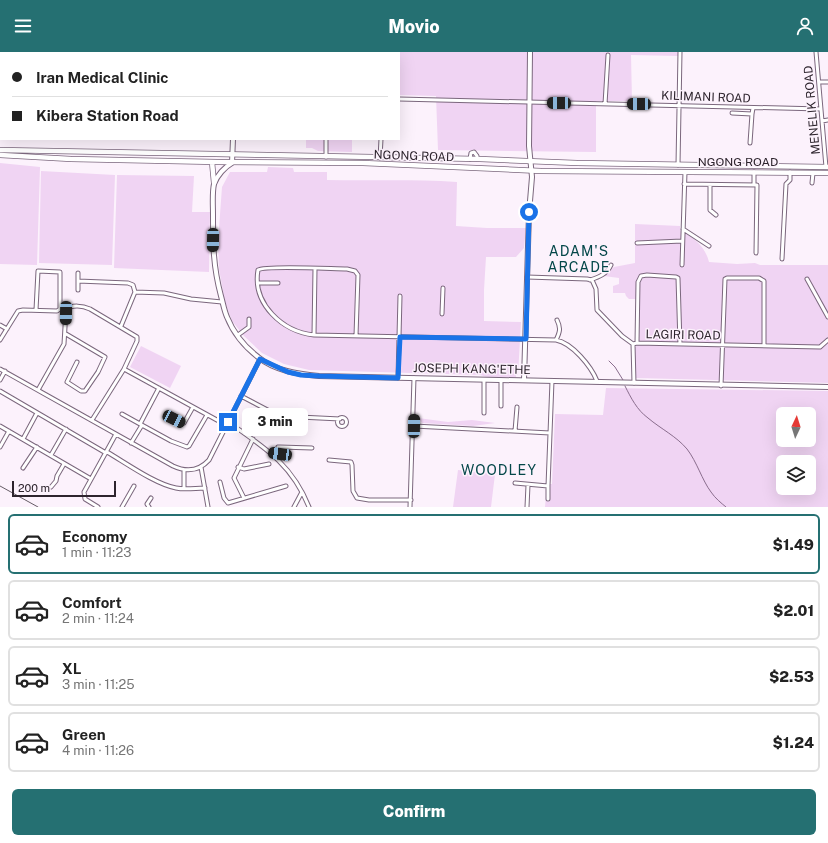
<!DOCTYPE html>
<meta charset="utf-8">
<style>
:root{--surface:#fff;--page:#f6f6f6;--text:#222;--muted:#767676;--line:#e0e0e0;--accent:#257072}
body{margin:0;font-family:"Public Sans",sans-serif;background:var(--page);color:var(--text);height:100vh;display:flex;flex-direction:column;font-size:15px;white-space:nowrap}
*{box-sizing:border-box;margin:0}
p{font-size:13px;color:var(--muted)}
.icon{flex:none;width:22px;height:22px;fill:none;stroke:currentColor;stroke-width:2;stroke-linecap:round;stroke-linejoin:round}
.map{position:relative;height:455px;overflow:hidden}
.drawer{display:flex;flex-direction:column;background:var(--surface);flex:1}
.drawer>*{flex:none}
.hud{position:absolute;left:0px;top:0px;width:400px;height:88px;box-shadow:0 4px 16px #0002;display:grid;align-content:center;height:88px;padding:0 12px;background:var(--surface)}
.needle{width:26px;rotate:4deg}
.controls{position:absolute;left:776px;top:355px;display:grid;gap:8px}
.controls a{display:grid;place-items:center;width:40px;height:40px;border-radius:6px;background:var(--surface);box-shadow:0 4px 16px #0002;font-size:20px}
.scale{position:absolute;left:12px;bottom:10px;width:104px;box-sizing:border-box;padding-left:4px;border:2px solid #2d242d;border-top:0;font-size:11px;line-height:14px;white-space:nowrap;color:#2d242d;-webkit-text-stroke:3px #fcf2fc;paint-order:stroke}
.end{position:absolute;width:18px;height:18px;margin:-9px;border:5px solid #1a73e8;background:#fff;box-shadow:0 0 0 2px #fff}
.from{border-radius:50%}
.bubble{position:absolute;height:28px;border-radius:6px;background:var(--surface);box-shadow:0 4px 16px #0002;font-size:13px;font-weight:800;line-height:28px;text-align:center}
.car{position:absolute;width:12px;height:24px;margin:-12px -6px;border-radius:5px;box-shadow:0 0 3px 1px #0007;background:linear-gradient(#222 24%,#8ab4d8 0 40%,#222 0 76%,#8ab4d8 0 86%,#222 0)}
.hud b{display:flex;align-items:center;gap:14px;height:38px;font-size:15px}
.hud b+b{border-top:1px solid var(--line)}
.hud i{width:10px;height:10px;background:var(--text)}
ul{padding:7px 0 0;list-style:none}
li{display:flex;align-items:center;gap:12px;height:60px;margin:0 8px 6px;padding:0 4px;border:2px solid var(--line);border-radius:6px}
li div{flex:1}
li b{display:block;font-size:15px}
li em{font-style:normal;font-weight:800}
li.active{border-color:var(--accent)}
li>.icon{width:36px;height:36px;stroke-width:1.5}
.button{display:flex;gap:8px;margin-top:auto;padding:8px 12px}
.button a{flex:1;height:46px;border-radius:6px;background:var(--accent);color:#fff;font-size:16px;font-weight:800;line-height:46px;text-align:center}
header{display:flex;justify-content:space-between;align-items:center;height:52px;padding:0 12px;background:var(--accent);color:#fff;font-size:18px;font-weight:800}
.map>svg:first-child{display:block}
.green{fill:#f0d4f3;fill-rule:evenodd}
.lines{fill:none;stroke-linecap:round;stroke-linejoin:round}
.stream{stroke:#8a6d8d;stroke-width:1}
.minor-casing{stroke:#7b677d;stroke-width:5}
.tertiary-casing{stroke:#7b677d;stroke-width:6}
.secondary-casing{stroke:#7b677d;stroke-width:6}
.minor{stroke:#fff;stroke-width:3}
.tertiary{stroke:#fff;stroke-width:4}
.secondary{stroke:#fff;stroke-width:4.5}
.rail{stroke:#655c65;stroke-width:1}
.route{stroke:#1a73e8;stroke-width:5}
.labels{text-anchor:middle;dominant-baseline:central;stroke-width:3;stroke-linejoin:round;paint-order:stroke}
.street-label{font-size:12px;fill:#2d242d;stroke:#fcf2fc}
.quarter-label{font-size:14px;letter-spacing:1px;fill:#044749;stroke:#fcf2fc}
</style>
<header><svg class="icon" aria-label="menu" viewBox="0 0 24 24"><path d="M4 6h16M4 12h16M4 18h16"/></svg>Movio<svg class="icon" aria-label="person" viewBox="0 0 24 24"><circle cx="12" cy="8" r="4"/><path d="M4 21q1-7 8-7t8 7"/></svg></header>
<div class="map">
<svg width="828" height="455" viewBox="0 0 828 455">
<rect width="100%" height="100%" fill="#fcf2fc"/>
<path class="green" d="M285,0h393v4l-47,-1 1,46h-36v51l-158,-2 -2,-54 -37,-1v-42z
M306,87h46v13l-34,-1 -6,-3h-6z
M0,111l40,4 -3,98 -37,-1z
M268,115l25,1 1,4h33v8c44,1 87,-1 130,2l-1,44 31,2h39l-2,20 -8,9h-30l-2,33v31l37,1 -3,53h-2v2c-12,0 -25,2 -36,-2l-171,-5 -25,-6 -22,-11 -18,-17 -12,-15 -7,-19 -6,-33 -1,-27 4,-55 8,-15h37z
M41,119l74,4 -3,90 -73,-2z
M117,123l77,1 -2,36h18l-1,60 -95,-4z
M635,172l45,2v4c14,8 25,16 29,32l28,2 18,-1 5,2h68v118l-192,-5 -2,-30 3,-3 -1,-46h-7l-3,-3 -1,-3h-12v-7l6,-2v-6l-15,-2 10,-9 21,-4z
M141,294l40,20 -11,22 -40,-21z
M606,336l222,3v116h-283l2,-23h5l3,-70 48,1zM783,362h26v26h-26zM783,410h26v26h-26z
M418,366l30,4 24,-2 23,3 -22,3 -51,-3z
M458,418l37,4 -4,33h-38z"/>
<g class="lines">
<path class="stream" d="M609,309l6,6 8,13
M625,334c6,12 12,24 23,32 13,11 28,18 39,31 10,13 15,31 24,43 4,6 10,11 15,15"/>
<g class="minor-casing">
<path id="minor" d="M82,0v1
M816,0l10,115
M186,1v-1
M281,1v-1
M382,1v-1
M819,30h9
M399,47l422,10
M605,52l3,-49
M732,61l20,1 1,-6
M822,69l6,-1
M326,87v18
M750,91l2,-29
M380,106l1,-19
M470,107l1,-6 3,-1 3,4v3
M678,113l2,-113
M812,131l1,-10
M684,132l73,1 -1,68
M710,133v25l6,5
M754,133v-13
M683,177l26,17
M637,191l45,-2
M782,207l4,-75 4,-4v-8
M682,213l3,-93
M78,221v8l50,2 5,2 2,7
M527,225l60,2 5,1 4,9 1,21 25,26 11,8 4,-1 183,4 8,-7
M807,227l21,38
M590,228c9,-3 17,-6 21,-15
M258,231h20
M78,238v-9
M442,262l1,-26
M0,273l7,4
M121,274l14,-34 29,1 27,6 31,3
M66,282l39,23 -7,15 -13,19h-4l-14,-9 10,-20
M238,283l11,-8v-8
M314,283l1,-66
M356,284l2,-61 -3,-4 -8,-2c-13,0 -82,-4 -89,1 -6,34 25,62 56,65l242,5c16,3 35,26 41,41
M0,288l18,-29 5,-1 34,1 3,-2v-37l-22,-1 -2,39
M556,288c4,-8 5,-12 1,-20
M637,291l1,-61 3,-6 6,-1 29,2 2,1 2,66
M633,292l1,39
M0,317l173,97c13,6 26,5 36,-6l51,-101
M398,326l2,-82
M0,328l5,-9
M501,328v26
M721,334l4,-107 2,-1h32l5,3v65
M38,338l26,-46 2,-34c6,-6 17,-4 24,-1l47,28v4l-13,28
M0,339l106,62
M241,344l38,20 61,3
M484,361v-33
M122,362l18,10 19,-36
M166,363l18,8 9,-16
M337.5 370a4.5 4.5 0 1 1 9 0a4.5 4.5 0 1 1-9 0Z
M92,368l32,-51 102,56
M228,370c36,25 64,42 81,85
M140,372l31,17 16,6 2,-1 18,-31
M0,374l91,53
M414,374l136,7
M515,379l2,-24
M23,387l14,-26
M131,391l11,-18
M0,395l9,-16
M107,400c19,11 48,32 69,36 9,2 20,0 29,0
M272,401l8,1 -2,-7h2l32,1
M51,403l15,-26
M329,408l22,2 1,3 1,26 4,7 12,2h42
M201,415l7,40
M238,415l6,2 25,-5
M23,416l14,-21
M220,430l4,16 4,5 58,-17
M515,431l33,3 4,-105
M51,435l5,-6 1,-5 7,-12
M184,436v-18
M244,446l-10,-20 19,-39
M548,447v-13
M98,455l-13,-8 -1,-7 32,-58
M122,455l12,-21
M149,455l-2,-3 4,-6
M294,455l8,-15
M410,455l4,-129
M527,455l1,-22"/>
</g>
<g class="tertiary-casing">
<path id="tertiary" d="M240,1l1,-1
M0,12h1
M233,87l-1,24c-7,4 -15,12 -18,21 -2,9 -1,21 -1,30 0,31 0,52 8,82 2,7 3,14 6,21 6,15 18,30 31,40 17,14 40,17 61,19l509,11
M524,328l5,-167 3,-36 -3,-31 1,-94"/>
</g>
<g class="secondary-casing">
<path id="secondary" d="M0,98l480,9 97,4 251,4
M0,103l71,4 146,3 146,1 178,8 287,2
M212,110l2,21"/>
</g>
<use href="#minor" class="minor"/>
<use href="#tertiary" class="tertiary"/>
<use href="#secondary" class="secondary"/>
<path class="rail" d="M0,434l38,21"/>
</g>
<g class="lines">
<path class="route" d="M228,370l32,-63 28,13 13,3 18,1 79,2 2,-41 126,2 3,-127"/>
</g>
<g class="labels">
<g class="street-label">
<text transform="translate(706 45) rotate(2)">KILIMANI ROAD</text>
<text transform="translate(812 58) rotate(-95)">MENELIK ROAD</text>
<text transform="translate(414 104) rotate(2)">NGONG ROAD</text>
<text x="738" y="110">NGONG ROAD</text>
<text transform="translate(683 283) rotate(1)">LAGIRI ROAD</text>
<text transform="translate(472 317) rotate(1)">JOSEPH KANG'ETHE</text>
</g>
<g class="quarter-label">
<text x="579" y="199">ADAM'S<tspan x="579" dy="16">ARCADE</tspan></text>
<text x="499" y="418">WOODLEY</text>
</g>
</g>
</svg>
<div class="controls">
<a><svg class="needle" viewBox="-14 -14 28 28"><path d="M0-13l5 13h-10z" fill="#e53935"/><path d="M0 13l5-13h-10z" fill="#767676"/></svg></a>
<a><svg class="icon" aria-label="layers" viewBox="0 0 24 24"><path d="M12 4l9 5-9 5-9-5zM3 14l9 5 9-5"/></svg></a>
</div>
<div class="scale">200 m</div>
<i class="end from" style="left:529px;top:160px"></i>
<i class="end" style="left:228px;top:370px"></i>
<div class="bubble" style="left:242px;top:356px;width:66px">3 min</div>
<i class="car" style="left:559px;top:51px;rotate:271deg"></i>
<i class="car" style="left:639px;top:52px;rotate:271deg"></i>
<i class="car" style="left:213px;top:188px;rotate:181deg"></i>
<i class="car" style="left:66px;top:261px;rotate:181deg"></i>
<i class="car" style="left:174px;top:367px;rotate:116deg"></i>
<i class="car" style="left:414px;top:374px;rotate:1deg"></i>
<i class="car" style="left:280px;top:402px;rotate:278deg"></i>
<div class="hud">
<b><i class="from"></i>Iran Medical Clinic</b>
<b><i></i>Kibera Station Road</b>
</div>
</div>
<section class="drawer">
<ul>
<li class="active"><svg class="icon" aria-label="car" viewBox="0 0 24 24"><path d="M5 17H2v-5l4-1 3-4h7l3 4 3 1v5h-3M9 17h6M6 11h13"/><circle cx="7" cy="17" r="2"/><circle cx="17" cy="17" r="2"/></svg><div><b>Economy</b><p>1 min · 11:23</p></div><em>$1.49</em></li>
<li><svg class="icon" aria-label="car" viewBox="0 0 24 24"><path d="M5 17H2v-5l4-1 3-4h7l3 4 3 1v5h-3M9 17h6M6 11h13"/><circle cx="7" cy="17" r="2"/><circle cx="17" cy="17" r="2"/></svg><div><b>Comfort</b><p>2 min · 11:24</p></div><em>$2.01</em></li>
<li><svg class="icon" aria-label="car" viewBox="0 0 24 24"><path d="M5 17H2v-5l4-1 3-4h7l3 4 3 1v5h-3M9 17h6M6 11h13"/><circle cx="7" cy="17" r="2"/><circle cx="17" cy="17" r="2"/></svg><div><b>XL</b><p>3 min · 11:25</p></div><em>$2.53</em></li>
<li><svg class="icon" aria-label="car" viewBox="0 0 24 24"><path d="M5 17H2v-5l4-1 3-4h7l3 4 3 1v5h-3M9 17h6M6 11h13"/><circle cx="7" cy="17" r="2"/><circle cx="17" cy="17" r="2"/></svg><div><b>Green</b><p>4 min · 11:26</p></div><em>$1.24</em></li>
</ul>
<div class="button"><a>Confirm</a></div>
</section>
